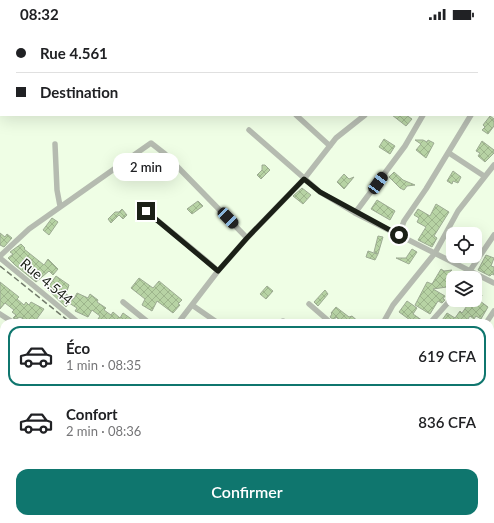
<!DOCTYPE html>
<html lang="fr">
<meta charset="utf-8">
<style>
:root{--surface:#fff;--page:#f6f6f6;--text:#202124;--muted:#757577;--line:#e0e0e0;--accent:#0f766e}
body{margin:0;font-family:Lato,sans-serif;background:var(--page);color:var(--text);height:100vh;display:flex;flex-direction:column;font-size:15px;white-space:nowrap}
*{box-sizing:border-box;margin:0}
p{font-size:13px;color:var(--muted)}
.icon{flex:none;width:22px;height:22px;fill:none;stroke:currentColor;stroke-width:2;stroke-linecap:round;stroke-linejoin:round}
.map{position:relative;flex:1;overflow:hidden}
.drawer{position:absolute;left:0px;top:291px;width:494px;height:204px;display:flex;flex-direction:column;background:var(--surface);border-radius:12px 12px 0 0;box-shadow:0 4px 16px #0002}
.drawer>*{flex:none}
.banner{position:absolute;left:0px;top:0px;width:494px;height:88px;box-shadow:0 4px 16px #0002;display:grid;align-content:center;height:88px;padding:0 16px;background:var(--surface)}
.buttons{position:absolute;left:446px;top:199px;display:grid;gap:8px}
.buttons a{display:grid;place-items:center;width:36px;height:36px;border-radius:8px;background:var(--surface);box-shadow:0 4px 16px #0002;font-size:20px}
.end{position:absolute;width:18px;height:18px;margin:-9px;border:5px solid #1b2017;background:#fff;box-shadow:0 0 0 2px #fff}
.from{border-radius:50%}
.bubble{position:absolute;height:28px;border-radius:12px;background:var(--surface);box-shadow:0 4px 16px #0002;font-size:13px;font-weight:600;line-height:28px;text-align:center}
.car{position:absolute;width:12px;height:24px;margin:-12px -6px;border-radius:5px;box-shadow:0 0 3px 1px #0007;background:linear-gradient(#222 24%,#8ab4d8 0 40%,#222 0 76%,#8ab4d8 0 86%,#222 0)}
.banner b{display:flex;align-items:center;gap:14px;height:38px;font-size:15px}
.banner b+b{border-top:1px solid var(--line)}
.banner i{width:10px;height:10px;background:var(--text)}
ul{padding:7px 0 0;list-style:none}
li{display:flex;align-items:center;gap:12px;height:60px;margin:0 8px 6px;padding:0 8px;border:2px solid transparent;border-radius:12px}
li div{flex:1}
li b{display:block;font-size:15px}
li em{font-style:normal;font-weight:600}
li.current{border-color:var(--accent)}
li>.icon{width:36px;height:36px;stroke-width:1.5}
.button{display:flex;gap:8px;margin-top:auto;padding:8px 16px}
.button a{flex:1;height:46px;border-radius:12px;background:var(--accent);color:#fff;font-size:16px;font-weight:600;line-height:46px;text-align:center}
.status{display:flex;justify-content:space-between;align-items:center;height:28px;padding:0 20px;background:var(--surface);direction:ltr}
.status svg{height:11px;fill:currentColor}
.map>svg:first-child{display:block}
.building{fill:url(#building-cross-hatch);stroke:#9dab93}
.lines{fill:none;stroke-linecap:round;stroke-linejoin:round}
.service{stroke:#b5bbb0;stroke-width:2.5}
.minor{stroke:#b5bbb0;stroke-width:5.5}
.rail{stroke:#737c6c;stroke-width:1.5;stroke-dasharray:6 3;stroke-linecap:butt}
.route{stroke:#1b2017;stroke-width:5}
.labels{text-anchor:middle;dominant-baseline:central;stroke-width:3;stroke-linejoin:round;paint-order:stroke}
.street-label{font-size:14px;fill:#1b2017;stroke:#fff}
</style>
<div class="status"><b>08:32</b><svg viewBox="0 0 49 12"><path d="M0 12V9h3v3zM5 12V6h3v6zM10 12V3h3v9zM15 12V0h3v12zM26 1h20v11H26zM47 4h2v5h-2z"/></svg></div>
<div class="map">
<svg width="494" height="495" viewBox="0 0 494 495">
<defs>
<pattern id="building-cross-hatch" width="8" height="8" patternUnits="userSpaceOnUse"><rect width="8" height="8" fill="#b7d3a4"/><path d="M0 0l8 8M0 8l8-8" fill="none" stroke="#9db58c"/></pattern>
</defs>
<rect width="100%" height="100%" fill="#effee5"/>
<path class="building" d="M392,87h14l6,4 -6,7z
M490,88l4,3v7l-6,8 -6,-4 3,-3 -2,-2z
M384,111l11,7 -5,8 -11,-7z
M415,112h8l4,2 1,-2 6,3 -8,15 -10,-8 5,-6z
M482,113l12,9v3l-9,9 -7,-6 2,-3 -4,-2z
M262,137h3l5,5 -9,9 -4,-4 5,-5z
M453,143l8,6 -3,6 -5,-2 -1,3 -5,-3z
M394,144l9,8 12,5 -8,1 -3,4 -4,-2 -11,-11z
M344,146l5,5 5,-2 -10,12 -7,-7z
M302,160l9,7 -8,9 -10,-8z
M377,172l18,11 -5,9 -19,-11z
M198,173l5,5 -11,8 -5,-5z
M436,176l13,8 -15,24 3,2 -5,9 -14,-7 8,-13 -9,-5 2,-4 -5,-3 4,-6 12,7z
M122,181l5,6 -4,4 -4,-4 -8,8 -3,-4 7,-7h4z
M52,190l6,4 -9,13 -6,-5z
M0,205l5,4 2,-3 5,4 -8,9 -4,-2z
M378,208l5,1 -5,17 -3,6 -9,-3 2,-6 9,3 -3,-2z
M21,216l4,4 -1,1 20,16 4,-6 10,10 -5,6 -4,-4 -13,11 -21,-17 -7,-7 5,-4 -3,-2z
M412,221l5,3 -8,12 -13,-6h10z
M486,227l8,3 -3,8 3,1v8l-2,-1 -2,2 -12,-6z
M441,241l3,2 8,-1 -3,3 4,2 -6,12 -14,2 12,7 -2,3 2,1 -3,3 -4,-2 -8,13 -15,-9 12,-23 5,2z
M56,248l13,9 -3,9 8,5 3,-6 11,5 2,-4 8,6 -1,2 9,6 -2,2 7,5 2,-3 7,6 3,-5 14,10h-34l-5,-4 2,-3 -8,-6 -4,7 -13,-6 2,-3 -8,-5 -3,4 -19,-18z
M139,250l14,10 6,-7 23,19 -4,4 2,1 -7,8 -16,-12 -5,10 -10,-6 3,-6 -14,-11z
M0,254l19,15 -2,2 7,6 2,-3 3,3 2,-3 13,7 -8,11 5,3h-11l-10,-6 -4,2 -3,-1 3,-3 -4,-3 2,-2 -9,-7 -5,6z
M267,258l6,5 -7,8 -6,-5z
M325,262l3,4 -10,12 -4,-4z
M482,267l-2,6 8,6 -7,12 -5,-3 -2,3 -4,-3 -5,7h-25l7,-10 8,5 5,-7 2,2 9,-13h4v-4z
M407,273l10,7 -4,6 13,9h-18l2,-3 -11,-8z
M336,279l13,10 3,-1 8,7h-17l-7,-6 -2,3 -4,-3 2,-3 -1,-1z"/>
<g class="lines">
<path class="service" d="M128,495l5,-4"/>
<path class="minor" d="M212,0l1,1
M349,0l1,1
M493,53l1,-2
M296,87l34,31
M423,87l-18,31 -50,67 139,70
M249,102l71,62 35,21
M55,116l2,46 3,16
M449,125l35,23
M146,183c24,20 49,39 72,60
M399,207l5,-14 22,-32 45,-74
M0,228l29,-27 122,-86 14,11 82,84
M0,230l79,65
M465,250l29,-43
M123,274l26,21
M309,276l22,19
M192,277l26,18
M0,286l14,9
M178,295l40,-52 29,-33 57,-59 32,-41 29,-23
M283,295v-2
M383,295l10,-18 42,-52 23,-42 36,-46
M430,295l23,-26
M486,295l8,-12
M490,350l4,-5
M490,366l4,3
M0,379h4
M490,435l4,-4
M185,491l4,4
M323,491l5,4
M358,495l4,-4
M426,495l4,-4"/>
<path class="rail" d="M0,238l71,57
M312,491l5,4"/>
</g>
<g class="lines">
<path class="route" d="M146,183l72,60 29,-33 57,-59 16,13 79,43"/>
</g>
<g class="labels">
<g class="street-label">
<text transform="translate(47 253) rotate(40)">Rue 4.544</text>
</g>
</g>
</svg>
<div class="buttons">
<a><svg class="icon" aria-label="locate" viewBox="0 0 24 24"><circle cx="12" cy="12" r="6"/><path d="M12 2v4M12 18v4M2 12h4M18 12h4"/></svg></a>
<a><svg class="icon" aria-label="layers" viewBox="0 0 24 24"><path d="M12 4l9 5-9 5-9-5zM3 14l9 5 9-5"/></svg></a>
</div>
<i class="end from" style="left:399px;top:207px"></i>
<i class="end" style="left:146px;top:183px"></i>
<div class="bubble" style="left:113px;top:125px;width:66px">2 min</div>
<i class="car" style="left:378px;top:155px;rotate:36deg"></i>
<i class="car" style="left:228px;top:190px;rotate:136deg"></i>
<div class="banner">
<b><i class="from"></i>Rue 4.561</b>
<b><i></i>Destination</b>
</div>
<section class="drawer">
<ul>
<li class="current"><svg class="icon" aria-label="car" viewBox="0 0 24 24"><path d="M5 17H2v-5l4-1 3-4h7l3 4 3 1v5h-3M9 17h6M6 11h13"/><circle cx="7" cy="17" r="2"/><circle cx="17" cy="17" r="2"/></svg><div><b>Éco</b><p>1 min · 08:35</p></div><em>619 CFA</em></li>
<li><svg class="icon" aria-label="car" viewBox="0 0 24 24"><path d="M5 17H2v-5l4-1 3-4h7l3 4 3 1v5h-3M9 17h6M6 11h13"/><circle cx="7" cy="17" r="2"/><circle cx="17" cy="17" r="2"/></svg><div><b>Confort</b><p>2 min · 08:36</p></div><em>836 CFA</em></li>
</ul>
<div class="button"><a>Confirmer</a></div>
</section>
</div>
